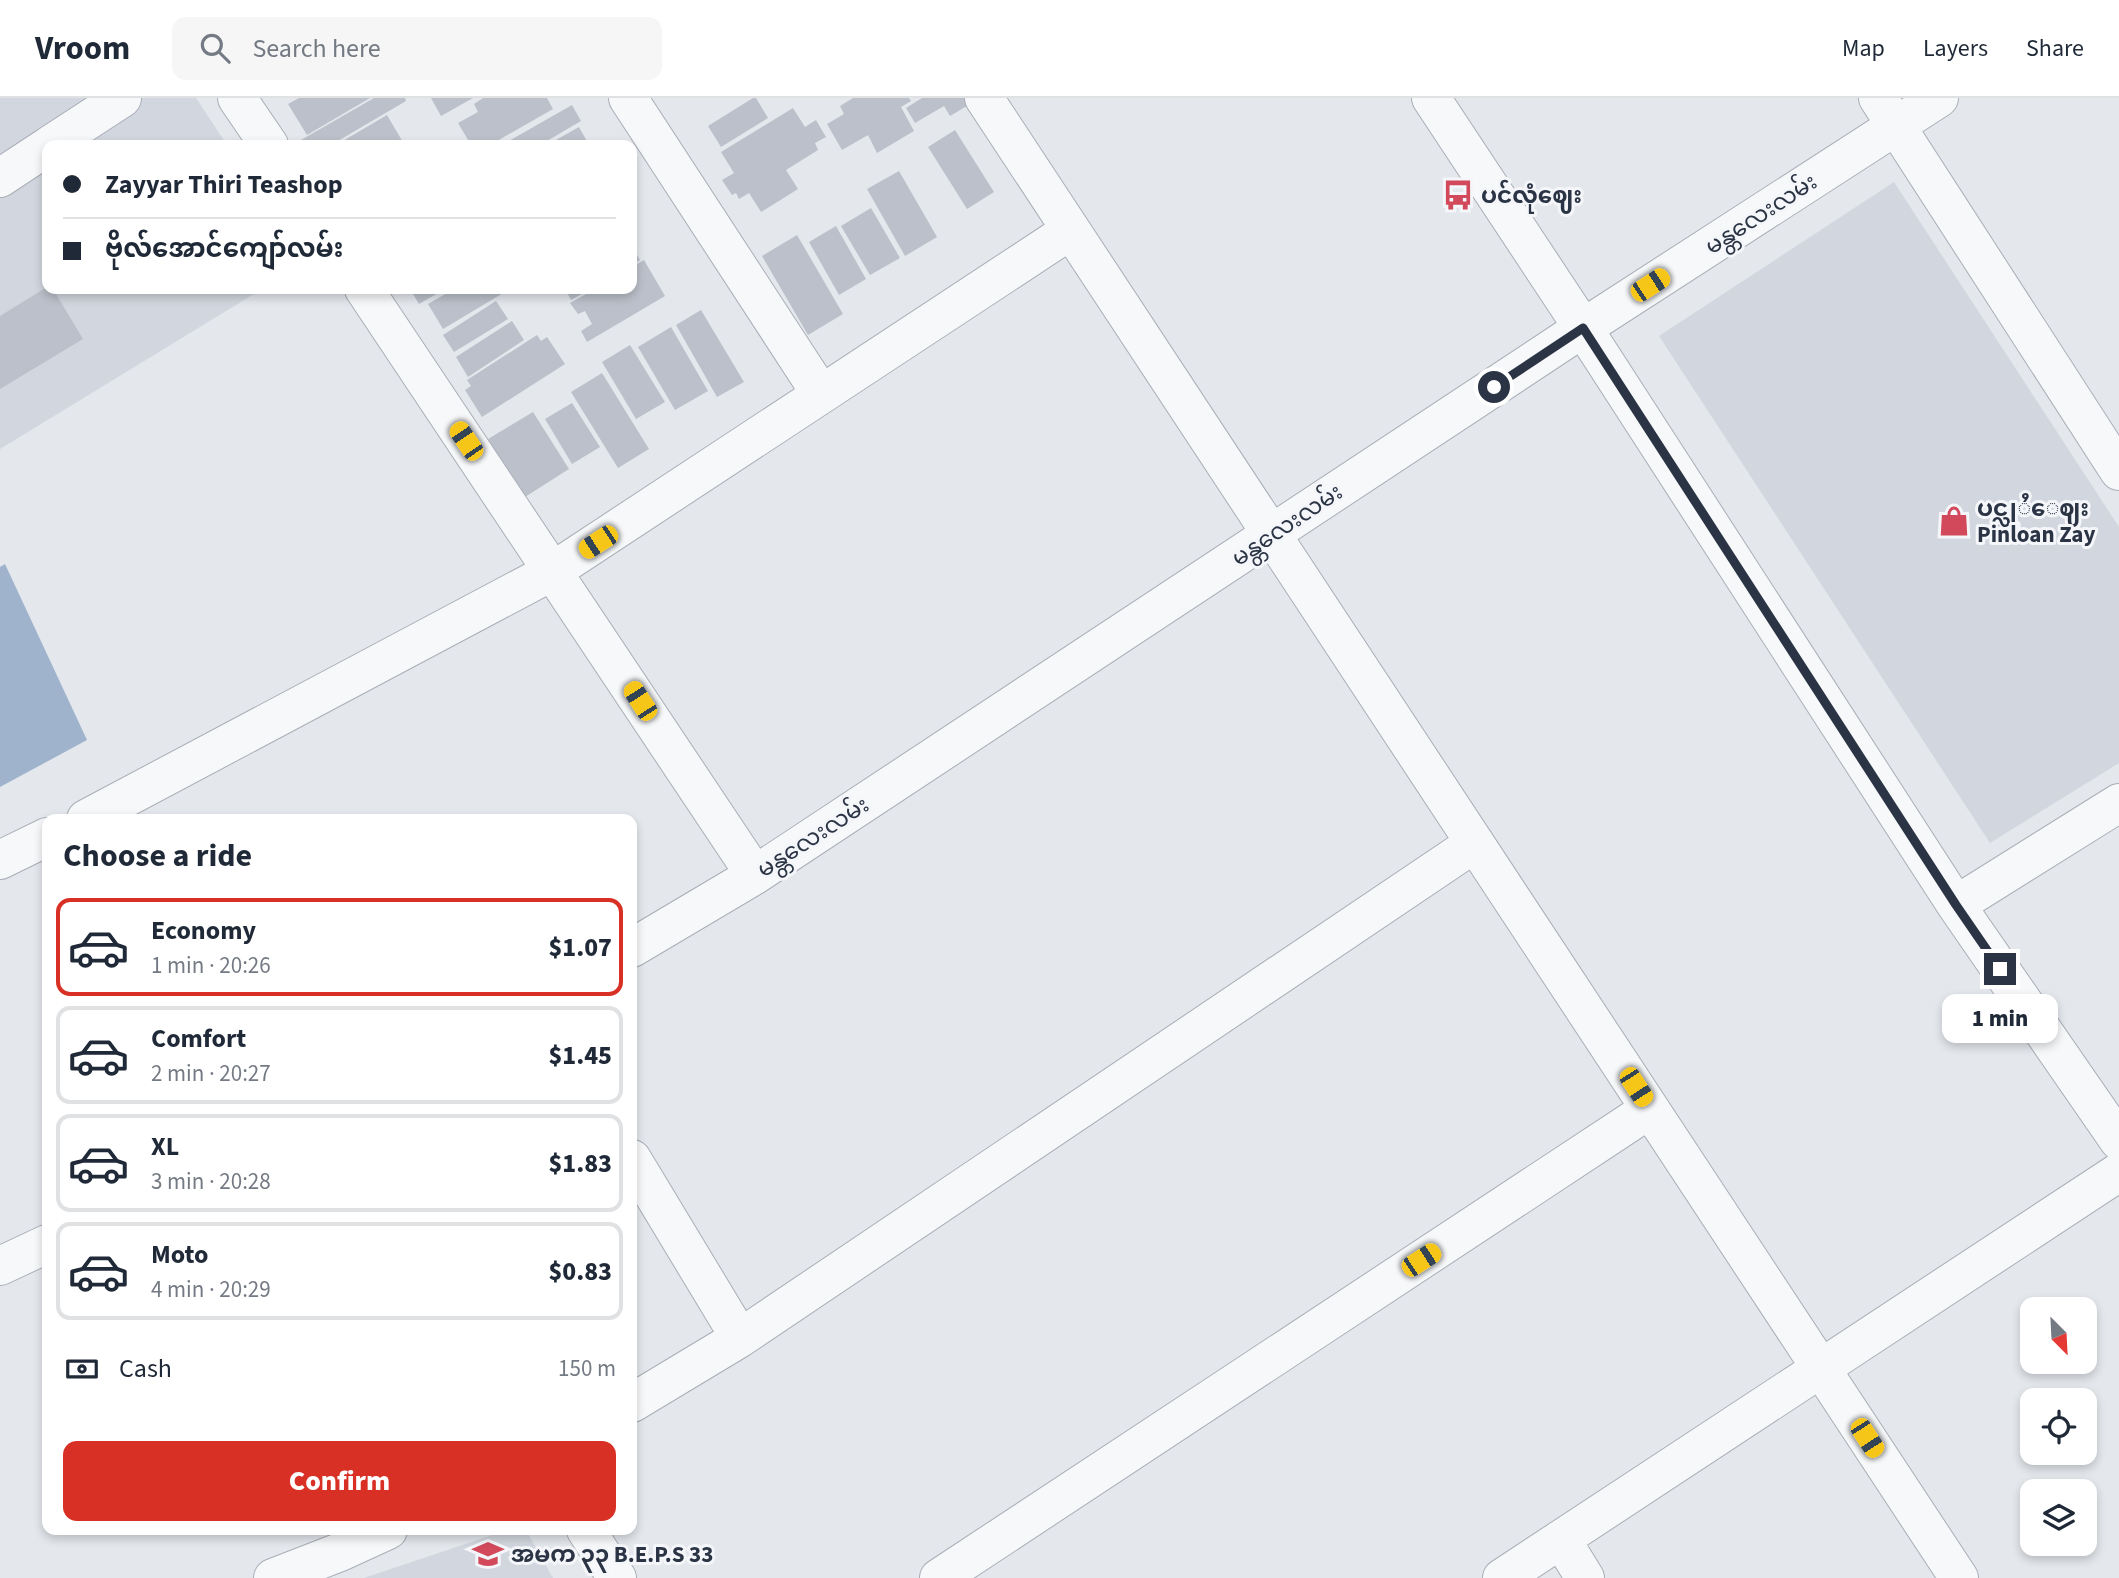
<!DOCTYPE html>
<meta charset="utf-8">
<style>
:root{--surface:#fff;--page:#f6f6f7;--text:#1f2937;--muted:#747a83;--line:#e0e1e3;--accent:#d93025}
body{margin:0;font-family:"Source Sans 3","Noto Sans Myanmar",sans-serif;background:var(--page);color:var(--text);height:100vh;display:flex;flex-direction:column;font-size:26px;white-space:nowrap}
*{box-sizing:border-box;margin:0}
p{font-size:23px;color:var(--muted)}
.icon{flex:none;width:38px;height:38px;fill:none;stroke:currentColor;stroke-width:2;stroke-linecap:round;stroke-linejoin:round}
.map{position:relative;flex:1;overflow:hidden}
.panel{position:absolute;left:42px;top:716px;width:595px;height:721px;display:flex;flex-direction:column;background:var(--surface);border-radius:14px;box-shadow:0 4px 10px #0003}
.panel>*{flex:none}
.hud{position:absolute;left:42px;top:42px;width:595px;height:154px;border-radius:14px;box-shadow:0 4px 10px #0003;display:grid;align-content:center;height:154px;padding:0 21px;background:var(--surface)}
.needle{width:46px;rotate:156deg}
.tools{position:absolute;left:2020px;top:1199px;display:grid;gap:14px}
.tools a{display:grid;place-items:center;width:77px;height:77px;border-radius:14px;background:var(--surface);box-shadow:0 4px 10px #0003;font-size:35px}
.end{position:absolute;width:32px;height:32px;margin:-16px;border:9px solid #2b3445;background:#fff;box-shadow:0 0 0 4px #fff}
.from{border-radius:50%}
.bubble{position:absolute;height:49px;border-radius:14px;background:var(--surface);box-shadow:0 4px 10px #0003;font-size:23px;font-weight:800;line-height:49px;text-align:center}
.car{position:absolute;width:21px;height:42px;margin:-21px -10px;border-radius:9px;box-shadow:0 0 5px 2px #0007;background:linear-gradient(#f5c518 24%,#345 0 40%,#f5c518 0 76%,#345 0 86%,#f5c518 0)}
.hud b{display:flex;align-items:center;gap:24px;height:66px;font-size:26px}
.hud b+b{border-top:2px solid var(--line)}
.hud i{width:18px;height:18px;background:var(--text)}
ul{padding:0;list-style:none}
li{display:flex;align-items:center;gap:21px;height:98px;margin:0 14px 10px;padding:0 7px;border:4px solid var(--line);border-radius:14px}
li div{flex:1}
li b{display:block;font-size:26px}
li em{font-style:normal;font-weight:800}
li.on{border-color:var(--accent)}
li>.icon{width:63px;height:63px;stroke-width:1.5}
h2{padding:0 21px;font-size:32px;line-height:84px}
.pay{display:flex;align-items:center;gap:18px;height:77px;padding:0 21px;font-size:26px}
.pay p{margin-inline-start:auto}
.primary-button{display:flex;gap:14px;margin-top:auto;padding:14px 21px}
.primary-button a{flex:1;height:80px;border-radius:14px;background:var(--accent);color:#fff;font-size:28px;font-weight:800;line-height:80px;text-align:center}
header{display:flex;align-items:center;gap:42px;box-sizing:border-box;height:98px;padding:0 35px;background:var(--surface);border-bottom:2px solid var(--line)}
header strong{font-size:33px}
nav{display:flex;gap:38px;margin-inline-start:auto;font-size:24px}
.search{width:490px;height:63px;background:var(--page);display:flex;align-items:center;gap:18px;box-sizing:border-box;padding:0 24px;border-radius:14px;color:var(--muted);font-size:26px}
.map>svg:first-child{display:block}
.built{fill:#d2d6de}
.water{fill:#9fb4cc}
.building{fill:#bbc0ca}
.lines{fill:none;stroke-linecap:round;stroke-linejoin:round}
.minor-casing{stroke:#a9aeb7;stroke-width:40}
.minor{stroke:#f7f8fa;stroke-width:38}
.route{stroke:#2b3445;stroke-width:9}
.labels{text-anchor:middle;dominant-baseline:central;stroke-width:6;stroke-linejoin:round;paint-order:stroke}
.poi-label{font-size:23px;font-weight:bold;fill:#2b3445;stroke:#f4f6f9;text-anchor:start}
.street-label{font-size:23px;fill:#2b3445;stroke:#f4f6f9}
</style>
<header>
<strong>Vroom</strong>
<div class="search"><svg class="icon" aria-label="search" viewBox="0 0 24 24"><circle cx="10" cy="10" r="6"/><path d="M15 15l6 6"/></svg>Search here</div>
<nav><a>Map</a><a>Layers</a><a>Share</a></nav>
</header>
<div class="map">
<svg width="2119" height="1480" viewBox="0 0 2119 1480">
<rect width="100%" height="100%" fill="#e4e7ec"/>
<path class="built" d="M0,0h196l31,47h-180v144h215l-262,160z
M1894,84l225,345v236l-129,80 -331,-507z
M507,1432h19l27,48h-189z"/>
<path class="water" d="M5,466l82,176 -87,47v-220z"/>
<path class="building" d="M299,0h71l-63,37 -19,-31z
M374,0h31l1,3 -75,44h-27l-3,-5z
M431,0h42l-32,18z
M483,0h64l6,11 -63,36h-19l-13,-22 20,-11 -4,-8z
M753,0h3l12,20 -47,29 -13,-21z
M853,0h56l2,3 -10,6 13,24 -37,22 -9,-18 -26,15 -15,-26 17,-10 -4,-8z
M922,0h54l1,2 -27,16 -6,-10 -29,17 -9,-15z
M572,7l9,16 -41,24h-38z
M793,10l12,19 11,-7 10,17 -11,6 3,7 -32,20 12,19 -37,23 -12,-19 -10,6 -3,-6 -4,2 -10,-15 12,-7 -13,-21z
M387,17l17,29 -2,1h-66z
M579,29l10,18h-42z
M955,32l39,62 -27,17 -39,-62z
M899,73l38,66 -32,19 -38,-67z
M871,110l29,50 -30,17 -29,-49z
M836,128l30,53 -27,16 -30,-53z
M797,137l46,79 -35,21 -46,-79z
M632,148l8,14 -8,5z
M644,162l21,36 -78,46 -6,-11 11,-7 -7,-13 -7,3 -8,-11 25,-14h37v-22z
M47,189v2h6l30,50 -83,50v-73z
M410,191h35l-26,15z
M454,191h56l-67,40 -15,-25z
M565,191h26l-20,11z
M496,203l12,18 -54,33 -11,-17z
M701,212l43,72 -27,15 -41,-72z
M512,223l12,19 -56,37 -12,-20z
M671,229l37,64 -33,19 -37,-63z
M537,237l4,6 6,-4 18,27 -83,53 -17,-27 6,-4 -4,-6z
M630,247l35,57 -29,17 -34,-57z
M602,275l47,76 -31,19 -47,-76z
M572,305l28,44 -28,17 -27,-45z
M533,314l36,57 -44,28 -37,-58z"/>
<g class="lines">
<g class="minor-casing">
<path id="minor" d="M237,0l32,47
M628,0l193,296
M984,0l975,1480
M1431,0l152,230 373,577 163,236
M1878,0l241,373
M50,47l72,-47
M0,80l47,-31
M364,191l391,586
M86,721l467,-248 518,-341
M0,762l47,-23
M1956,807l163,-102
M632,850l123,-73 828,-547 356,-230
M632,1061l108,179
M0,1168l47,-22
M632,1305l108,-65 735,-495
M586,1432l31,48
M1561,1441l24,39
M273,1480l67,-26 48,-22
M939,1480l711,-469
M1502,1480l617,-406"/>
</g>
<use href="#minor" class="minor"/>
</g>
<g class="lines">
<path class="route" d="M1494,289l89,-59 373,577 44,64"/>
</g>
<defs>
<g id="bus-bare" transform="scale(2.415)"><path d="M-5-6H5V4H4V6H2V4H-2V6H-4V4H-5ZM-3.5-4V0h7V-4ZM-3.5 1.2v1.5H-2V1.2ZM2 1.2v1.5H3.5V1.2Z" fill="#d1495b" stroke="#f4f6f9" stroke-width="2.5" paint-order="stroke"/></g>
<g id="shop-bare" transform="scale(2.415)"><path d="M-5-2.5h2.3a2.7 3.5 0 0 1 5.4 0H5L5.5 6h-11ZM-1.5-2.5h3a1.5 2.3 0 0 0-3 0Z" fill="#d1495b" stroke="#f4f6f9" stroke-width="2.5" paint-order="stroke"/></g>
<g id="school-bare" transform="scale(2.415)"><path d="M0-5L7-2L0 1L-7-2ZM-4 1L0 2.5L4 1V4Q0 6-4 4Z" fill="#d1495b" stroke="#f4f6f9" stroke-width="2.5" paint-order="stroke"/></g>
</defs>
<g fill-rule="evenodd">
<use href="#bus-bare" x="1458" y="97"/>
<use href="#shop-bare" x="1954" y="423"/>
<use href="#school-bare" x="488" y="1456"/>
</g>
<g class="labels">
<g class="poi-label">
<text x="1481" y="97">ပင်လုံဈေး</text>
<text x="1977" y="410">ပင္လုႆေဈး<tspan x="1977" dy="26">Pinloan Zay</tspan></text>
<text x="511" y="1456">အမက ၃၃ B.E.P.S 33</text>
</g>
<g class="street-label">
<text transform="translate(1761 116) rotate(-33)">မန္တလေးလမ်း</text>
<text transform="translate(1287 427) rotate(-34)">မန္တလေးလမ်း</text>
<text transform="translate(813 739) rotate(-33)">မန္တလေးလမ်း</text>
</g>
</g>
</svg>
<div class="tools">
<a><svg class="needle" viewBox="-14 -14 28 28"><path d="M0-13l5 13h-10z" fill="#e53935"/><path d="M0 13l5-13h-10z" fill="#747a83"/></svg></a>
<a><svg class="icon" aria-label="locate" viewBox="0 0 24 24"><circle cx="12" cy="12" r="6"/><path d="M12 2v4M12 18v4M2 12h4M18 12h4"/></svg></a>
<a><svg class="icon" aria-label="layers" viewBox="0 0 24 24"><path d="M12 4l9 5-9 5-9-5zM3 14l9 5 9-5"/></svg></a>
</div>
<i class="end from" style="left:1494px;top:289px"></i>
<i class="end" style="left:2000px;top:871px"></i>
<div class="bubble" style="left:1942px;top:896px;width:116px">1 min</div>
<i class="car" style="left:1650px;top:187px;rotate:57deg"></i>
<i class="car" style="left:466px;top:343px;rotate:326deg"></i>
<i class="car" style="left:598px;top:444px;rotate:237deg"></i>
<i class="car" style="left:640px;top:603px;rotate:327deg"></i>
<i class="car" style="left:1636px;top:989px;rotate:147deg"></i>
<i class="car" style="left:1421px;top:1162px;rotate:57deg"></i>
<i class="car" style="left:1867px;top:1340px;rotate:147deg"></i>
<div class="hud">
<b><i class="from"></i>Zayyar Thiri Teashop</b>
<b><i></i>ဗိုလ်အောင်ကျော်လမ်း</b>
</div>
<section class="panel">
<h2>Choose a ride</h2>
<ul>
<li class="on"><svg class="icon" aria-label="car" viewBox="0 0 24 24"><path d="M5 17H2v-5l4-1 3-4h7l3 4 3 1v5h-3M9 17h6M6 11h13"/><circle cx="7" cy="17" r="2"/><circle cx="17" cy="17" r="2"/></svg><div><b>Economy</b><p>1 min · 20:26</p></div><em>$1.07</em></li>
<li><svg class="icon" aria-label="car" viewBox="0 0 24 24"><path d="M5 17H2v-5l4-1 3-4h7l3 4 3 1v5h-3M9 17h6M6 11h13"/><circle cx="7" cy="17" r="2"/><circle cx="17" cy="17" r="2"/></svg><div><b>Comfort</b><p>2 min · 20:27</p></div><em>$1.45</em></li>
<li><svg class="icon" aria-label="car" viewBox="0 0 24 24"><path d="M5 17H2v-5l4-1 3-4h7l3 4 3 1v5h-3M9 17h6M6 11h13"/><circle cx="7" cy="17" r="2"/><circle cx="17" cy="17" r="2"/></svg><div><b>XL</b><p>3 min · 20:28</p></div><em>$1.83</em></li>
<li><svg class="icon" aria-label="car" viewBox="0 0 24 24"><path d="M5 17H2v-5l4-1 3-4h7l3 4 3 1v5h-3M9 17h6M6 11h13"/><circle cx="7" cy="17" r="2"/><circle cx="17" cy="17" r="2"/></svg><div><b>Moto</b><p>4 min · 20:29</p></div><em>$0.83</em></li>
</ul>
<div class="pay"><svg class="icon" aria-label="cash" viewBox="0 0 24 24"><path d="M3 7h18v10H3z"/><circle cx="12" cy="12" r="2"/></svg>Cash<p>150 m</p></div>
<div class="primary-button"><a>Confirm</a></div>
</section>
</div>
